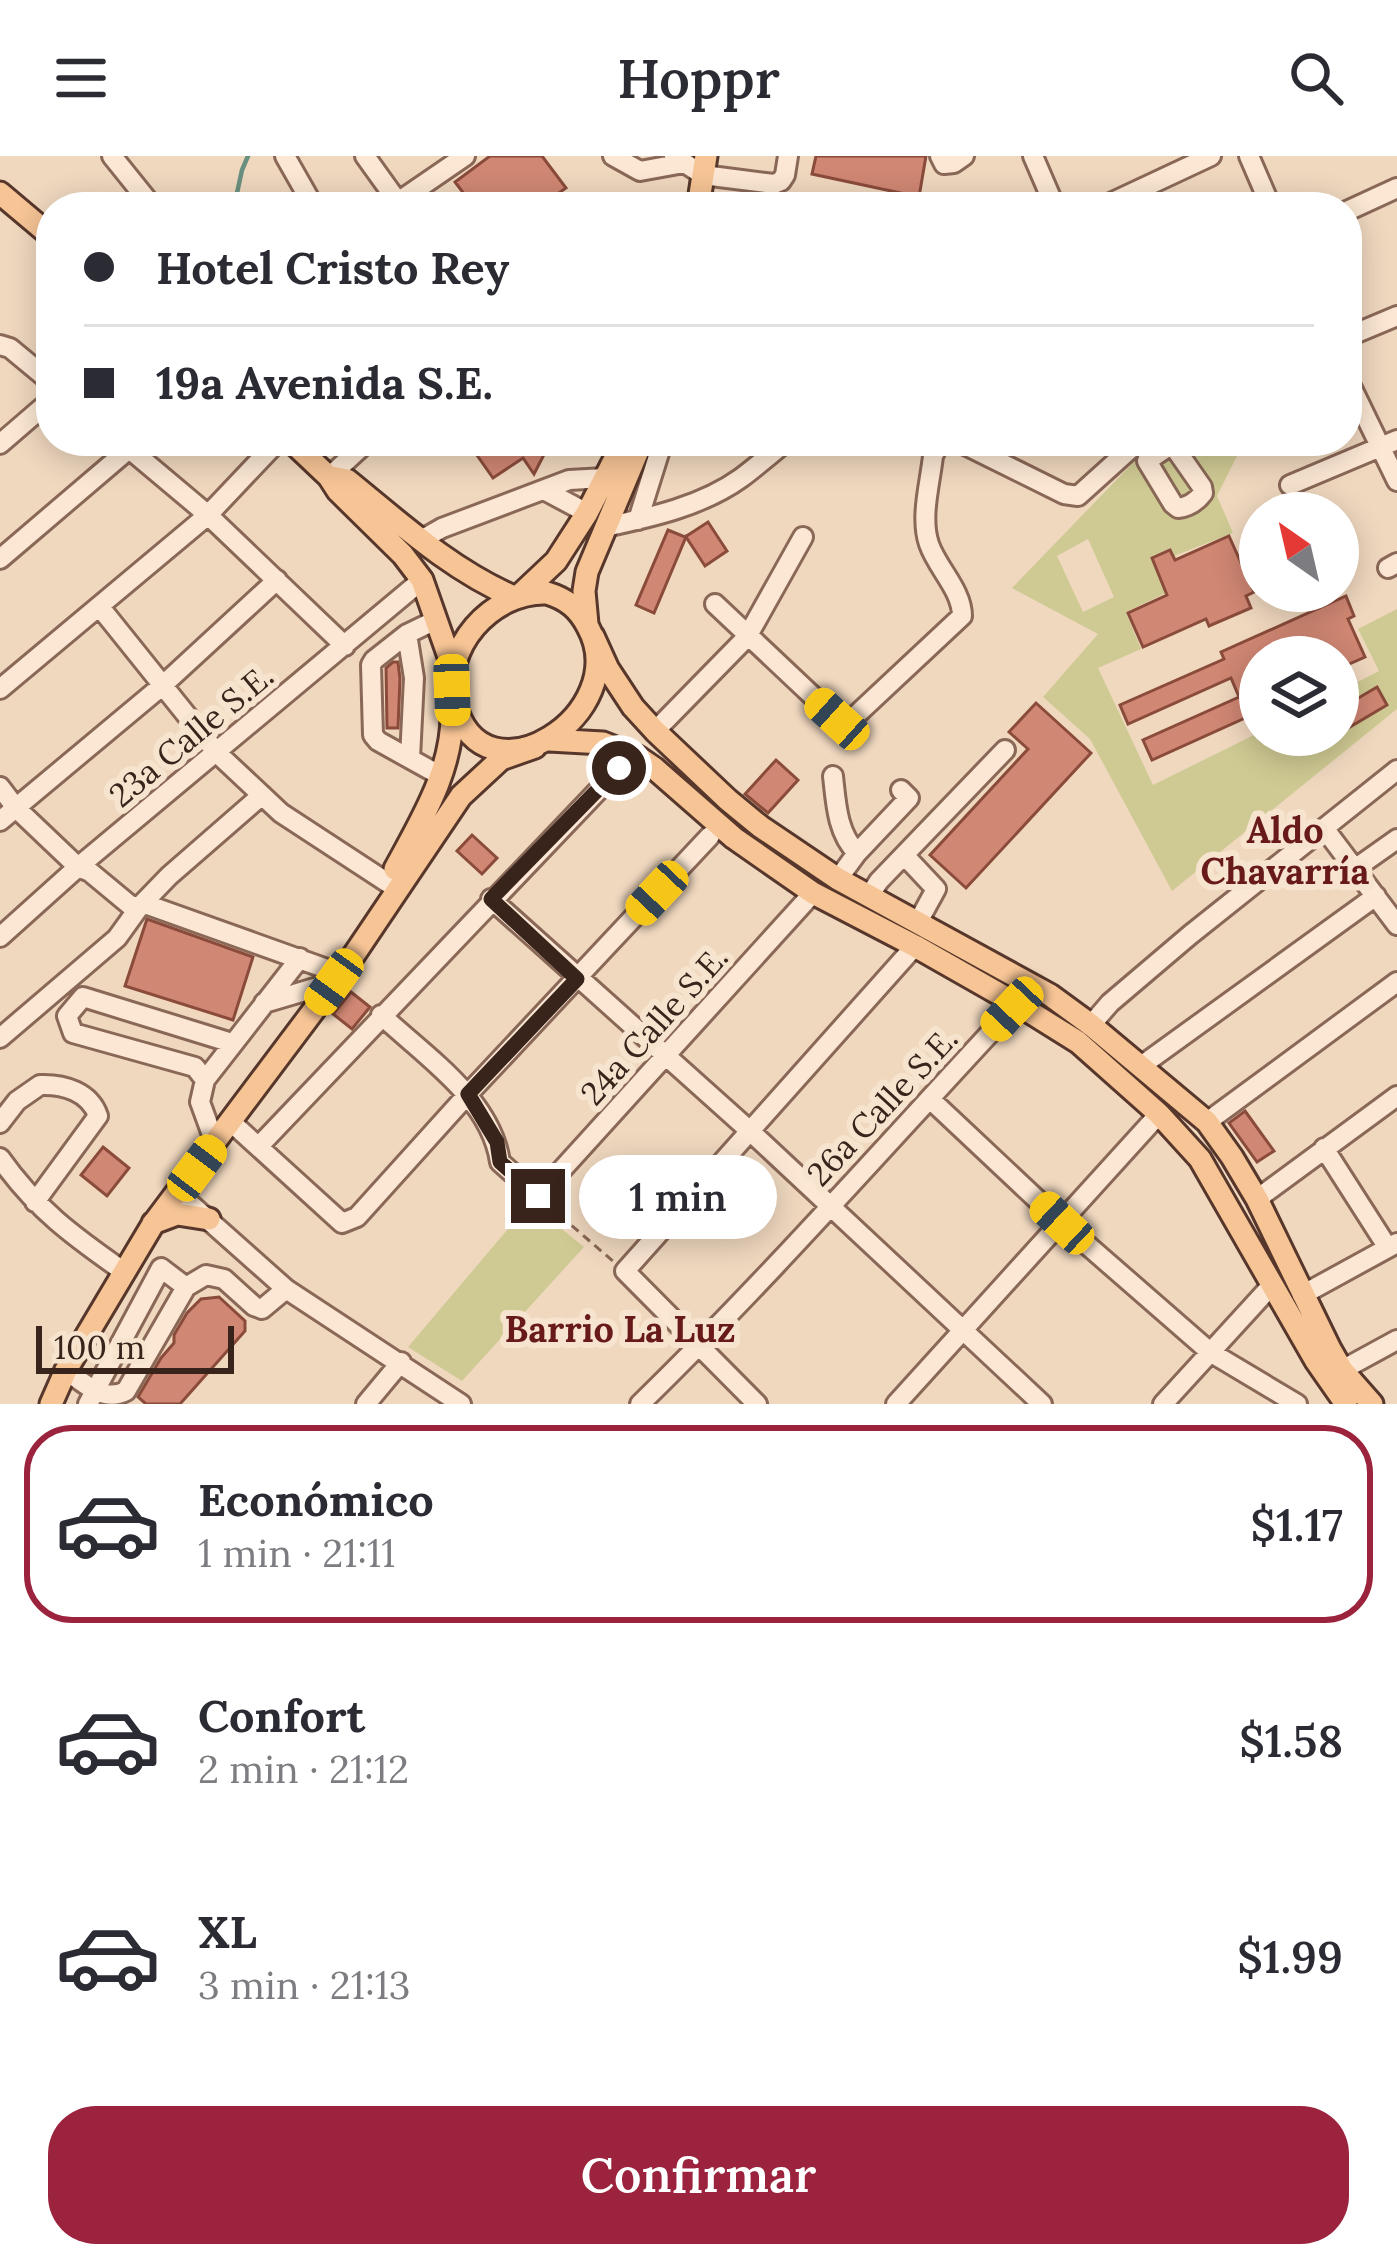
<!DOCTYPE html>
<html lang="es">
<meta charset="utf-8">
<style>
:root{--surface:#fff;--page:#f2f2f3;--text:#2b2b33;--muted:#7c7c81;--line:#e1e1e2;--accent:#9c233d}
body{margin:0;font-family:Lora,serif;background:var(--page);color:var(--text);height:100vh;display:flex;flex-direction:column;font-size:45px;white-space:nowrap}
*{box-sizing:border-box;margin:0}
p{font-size:39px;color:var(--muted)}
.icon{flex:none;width:66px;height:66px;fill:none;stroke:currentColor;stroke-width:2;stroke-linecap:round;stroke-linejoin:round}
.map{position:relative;height:1248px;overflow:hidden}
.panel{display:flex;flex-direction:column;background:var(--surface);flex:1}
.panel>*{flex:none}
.top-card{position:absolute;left:36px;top:36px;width:1326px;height:264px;border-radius:48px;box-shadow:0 6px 30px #0003;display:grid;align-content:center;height:264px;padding:0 48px;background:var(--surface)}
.needle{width:78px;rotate:326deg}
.fabs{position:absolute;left:1239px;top:336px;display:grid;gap:24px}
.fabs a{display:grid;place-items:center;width:120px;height:120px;border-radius:50%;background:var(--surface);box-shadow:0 6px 30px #0003;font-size:60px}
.scale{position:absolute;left:36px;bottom:30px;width:198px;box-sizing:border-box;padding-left:12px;border:6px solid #39241c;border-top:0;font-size:33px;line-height:42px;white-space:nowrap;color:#39241c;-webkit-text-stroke:9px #f7e4cf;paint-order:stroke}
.end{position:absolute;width:54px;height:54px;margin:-27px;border:15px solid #39241c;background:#fff;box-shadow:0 0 0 6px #fff}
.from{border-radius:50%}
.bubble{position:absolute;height:84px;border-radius:42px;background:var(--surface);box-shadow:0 6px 30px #0003;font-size:39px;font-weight:600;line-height:84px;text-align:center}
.car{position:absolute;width:36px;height:72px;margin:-36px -18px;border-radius:15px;box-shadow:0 0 9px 3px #0007;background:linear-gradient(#f5c518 24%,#345 0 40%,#f5c518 0 76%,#345 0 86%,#f5c518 0)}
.top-card b{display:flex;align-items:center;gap:42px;height:114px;font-size:45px}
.top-card b+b{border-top:3px solid var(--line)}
.top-card i{width:30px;height:30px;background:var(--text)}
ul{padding:21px 0 0;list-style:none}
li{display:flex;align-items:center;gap:36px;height:198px;margin:0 24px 18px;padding:0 24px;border:6px solid transparent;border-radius:48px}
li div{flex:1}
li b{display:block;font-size:45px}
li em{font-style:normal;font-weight:600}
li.selected{border-color:var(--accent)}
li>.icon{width:108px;height:108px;stroke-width:1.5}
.action{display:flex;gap:24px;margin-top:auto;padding:24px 48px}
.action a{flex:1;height:138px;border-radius:48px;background:var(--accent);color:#fff;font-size:48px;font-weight:600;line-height:138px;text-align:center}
header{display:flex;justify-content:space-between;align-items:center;height:156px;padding:0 48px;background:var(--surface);font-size:54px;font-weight:600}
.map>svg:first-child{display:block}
.green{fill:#cfca93;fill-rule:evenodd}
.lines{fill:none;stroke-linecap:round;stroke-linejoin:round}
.stream{stroke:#69907f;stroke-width:4.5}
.building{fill:#d08773;stroke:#8a4b3b;stroke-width:3}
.minor-casing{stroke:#8a6857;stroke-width:24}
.major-casing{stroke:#57372b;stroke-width:27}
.path{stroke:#8a6857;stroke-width:3;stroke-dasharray:9 6;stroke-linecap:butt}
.minor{stroke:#fbe7d3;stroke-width:18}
.major{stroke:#f6c495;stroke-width:21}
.route{stroke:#39241c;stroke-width:15}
.labels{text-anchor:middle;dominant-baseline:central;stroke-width:12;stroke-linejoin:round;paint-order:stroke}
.street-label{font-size:33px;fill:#39241c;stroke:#f7e4cf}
.neighbourhood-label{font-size:36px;font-weight:bold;fill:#671a19;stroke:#f7e4cf}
</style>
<header><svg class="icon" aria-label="menu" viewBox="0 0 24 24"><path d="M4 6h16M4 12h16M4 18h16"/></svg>Hoppr<svg class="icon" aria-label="search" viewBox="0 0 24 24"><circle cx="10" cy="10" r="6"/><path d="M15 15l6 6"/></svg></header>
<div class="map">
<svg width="1397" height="1248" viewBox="0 0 1397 1248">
<rect width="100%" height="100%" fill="#f0d8bf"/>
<path class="green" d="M1154,285h76l10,9 -23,46 16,37 -59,23 -4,-8 -20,9 16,36 -40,19 15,37 -43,19 55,117 107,-53v3h78v-43l41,-21 -21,-42 39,-20v100l-225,182 -82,-152 -47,-42 55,-63 -86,-46zM1088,383l26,58 -31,15 -26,-56z
M530,1047l54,44 -122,134 -54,-34z"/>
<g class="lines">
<path class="stream" d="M234,51l8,-37 6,-14
M347,285l3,4"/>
</g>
<path class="building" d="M490,0h52l24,32 -27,19h-65l-19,-25z
M816,0h110l-7,41 -107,-23z
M467,285h84l-17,33 -11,-16 -30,20z
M708,366l19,29 -22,15 -19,-29 -32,76 -18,-8 32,-75 17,7z
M1229,380l25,56 -8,4 5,12 -42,18 -3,-7 -63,28 -15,-34 39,-18 -15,-37 18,-8 5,10z
M1346,440l8,20 -6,3 17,38 -27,12v-12h-78v47l-7,3 3,6 -104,47 -9,-20 96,-43 -8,-19 -103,46 -8,-19 104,-46 -3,-7z
M393,506h5l2,17 -2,49h-11l-1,-60z
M1377,531l10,18 -49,29v-24z
M1036,547l55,50 -125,135 -36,-33 98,-106 -19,-17z
M776,604l22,20 -30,33 -23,-19z
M472,679l25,23 -15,16 -25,-23z
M147,763l106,38 -20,63 -108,-34z
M351,836l19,15 -18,22 -19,-15z
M1245,955l29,40 -17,11 -28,-39z
M103,991l26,21 -22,28 -26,-21z
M219,1141l26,24v10l-65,73h-34l-8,-7 23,-39 13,-15v-8l13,-22 14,-14z"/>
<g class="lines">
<g class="minor-casing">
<path id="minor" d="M112,0l41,51
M285,0l29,51
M365,0l33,46
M613,0l27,15 44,-8
M674,0l29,19 71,9 7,-3
M940,0l4,8 10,-1 10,-7
M1033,0l22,51
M1249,0l22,51
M781,25l4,-6 3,-19
M401,51l-3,-5 67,-46
M1102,51l109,-51
M1347,55l50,-23
M1347,181l50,-21
M0,189l10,3 41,34
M1347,222l50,103
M120,285l88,74 137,131
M0,288l51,-44
M1172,288l30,43 1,6c-6,8 -15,14 -25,15l-5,-4 -26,-43z
M938,290l9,-5 14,2 103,51 14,2 61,-55
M329,321l39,-36
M1290,329l107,-45
M544,334l43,23
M638,364l22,-70 -1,-9
M605,371c47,-10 97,-21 136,-49 16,-12 31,-25 46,-37
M421,384l21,-12 127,-48 36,-2
M0,403l129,-110
M1388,412l9,-5
M715,448l122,115 7,3 9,-4 109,-102c0,-26 -25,-48 -33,-72 -9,-27 1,-60 4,-88l5,-10
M99,450l118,147 64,60 107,70
M436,464l-29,14 -33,26 -3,5 2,70 5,6 63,35
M407,478l7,44 -4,80
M0,533l208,-174 70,-74
M655,575l92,-94 56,-100
M833,620c3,27 4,57 24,77
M0,631l16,21 62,59 12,5 41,34 17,-1 193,69
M0,665l163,-136 114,-105
M1324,672l73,97
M905,700l31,33 -18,33
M1356,712l41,-29
M838,723l19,-26 52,-55 -8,-8
M869,740l10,-15 126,-131
M491,743l259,232 292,273
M0,781l78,-70 344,-287
M264,847l71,-21
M381,859c44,41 110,84 119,147l38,34 275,-303
M1091,869l19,-22 80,-68 207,-165
M0,882l117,-100 23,-32 29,-30 93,-81
M1141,910l235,-170
M205,924l-10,-13 -122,-34 -6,-17 16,-19 149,46
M930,943l132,124 148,129 87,52
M231,966l111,101 15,-6 111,-123 242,-258
M1207,966l190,-140
M0,967l17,-22 23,-16c24,-1 50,7 58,31l-63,86
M215,987l-15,-41 5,-22 95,-122
M259,990l374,-392
M1324,992l64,100
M0,1002c36,51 73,78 123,113
M178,1037l108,96 175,115
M1257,1043l140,-103
M1302,1139l95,-52
M66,1214c17,13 38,33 60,21l60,-104 20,-12 18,4 30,27 8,3 24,-20
M1342,1214l55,-30
M88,1248l73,-136 25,19
M366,1248l35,-42
M640,1248c131,-128 252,-266 377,-400
M757,1248l-132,-133 290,-325
M896,1248l263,-290
M1163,1248l108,-118"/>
</g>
<g class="major-casing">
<path id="major" d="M0,37l51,43
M698,51l8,-51
M291,285l38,36 9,14 65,64 19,25 32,91
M331,321l16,3c53,43 104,90 167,117
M547,437c20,6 32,16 41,34 47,86 -105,183 -133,77 -15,-56 37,-113 92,-111z
M521,438l35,-33 31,-48 37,-72
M587,468l-3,-33 3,-19 55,-131
M593,480l15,33 25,38 22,24 73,69 33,27 77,52 212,116 41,30 116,97 25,35 25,42 73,150 12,21 30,34
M549,584l54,3 35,14 16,11 80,70 79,55 102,53 102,58 61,38 81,72 41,45 116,202 30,43
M395,713c27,-50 59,-101 57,-160
M153,1067l24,-9 32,5
M51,1248l15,-34 87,-146 188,-250 120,-178 40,-37 34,-12"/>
</g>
<path class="path" d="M549,1050l65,56"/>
<use href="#minor" class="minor"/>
<use href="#major" class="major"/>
</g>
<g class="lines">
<path class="route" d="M538,1040l-38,-34 -3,-20 -29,-48 109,-115 -86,-80 128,-131"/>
</g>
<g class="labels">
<g class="street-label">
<text transform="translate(191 579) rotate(-40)">23a Calle S.E.</text>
<text transform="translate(654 869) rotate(-48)">24a Calle S.E.</text>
<text transform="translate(882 950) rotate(-47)">26a Calle S.E.</text>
</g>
<g class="neighbourhood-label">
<text x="1285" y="674">Aldo<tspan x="1285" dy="41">Chavarría</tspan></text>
<text x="620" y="1173">Barrio La Luz</text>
</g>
</g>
</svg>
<div class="fabs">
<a><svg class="needle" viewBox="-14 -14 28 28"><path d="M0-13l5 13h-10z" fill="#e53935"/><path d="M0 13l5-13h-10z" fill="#7c7c81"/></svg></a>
<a><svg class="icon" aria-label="layers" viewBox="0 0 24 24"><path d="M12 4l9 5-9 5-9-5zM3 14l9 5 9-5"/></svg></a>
</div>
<div class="scale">100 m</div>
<i class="end from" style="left:619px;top:612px"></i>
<i class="end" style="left:538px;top:1040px"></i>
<div class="bubble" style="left:579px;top:999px;width:198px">1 min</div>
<i class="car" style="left:452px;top:534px;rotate:178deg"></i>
<i class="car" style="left:837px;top:563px;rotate:312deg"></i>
<i class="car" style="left:657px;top:737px;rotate:223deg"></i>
<i class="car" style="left:334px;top:826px;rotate:216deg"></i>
<i class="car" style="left:1012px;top:853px;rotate:223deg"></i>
<i class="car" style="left:197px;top:1012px;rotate:37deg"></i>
<i class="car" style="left:1062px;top:1067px;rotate:313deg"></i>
<div class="top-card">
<b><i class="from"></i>Hotel Cristo Rey</b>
<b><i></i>19a Avenida S.E.</b>
</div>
</div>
<section class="panel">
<ul>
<li class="selected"><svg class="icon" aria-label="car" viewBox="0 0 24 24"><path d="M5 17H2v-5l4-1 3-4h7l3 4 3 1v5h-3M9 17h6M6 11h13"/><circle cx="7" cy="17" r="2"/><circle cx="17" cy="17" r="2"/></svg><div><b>Económico</b><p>1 min · 21:11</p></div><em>$1.17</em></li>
<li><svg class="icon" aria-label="car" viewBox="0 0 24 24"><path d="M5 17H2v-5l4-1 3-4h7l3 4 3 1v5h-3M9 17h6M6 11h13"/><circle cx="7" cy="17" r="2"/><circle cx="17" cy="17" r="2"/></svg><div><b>Confort</b><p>2 min · 21:12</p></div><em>$1.58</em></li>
<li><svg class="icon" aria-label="car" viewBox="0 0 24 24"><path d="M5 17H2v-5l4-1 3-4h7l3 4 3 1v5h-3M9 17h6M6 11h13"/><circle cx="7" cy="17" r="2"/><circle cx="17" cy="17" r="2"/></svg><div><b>XL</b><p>3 min · 21:13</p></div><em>$1.99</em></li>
</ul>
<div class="action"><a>Confirmar</a></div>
</section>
